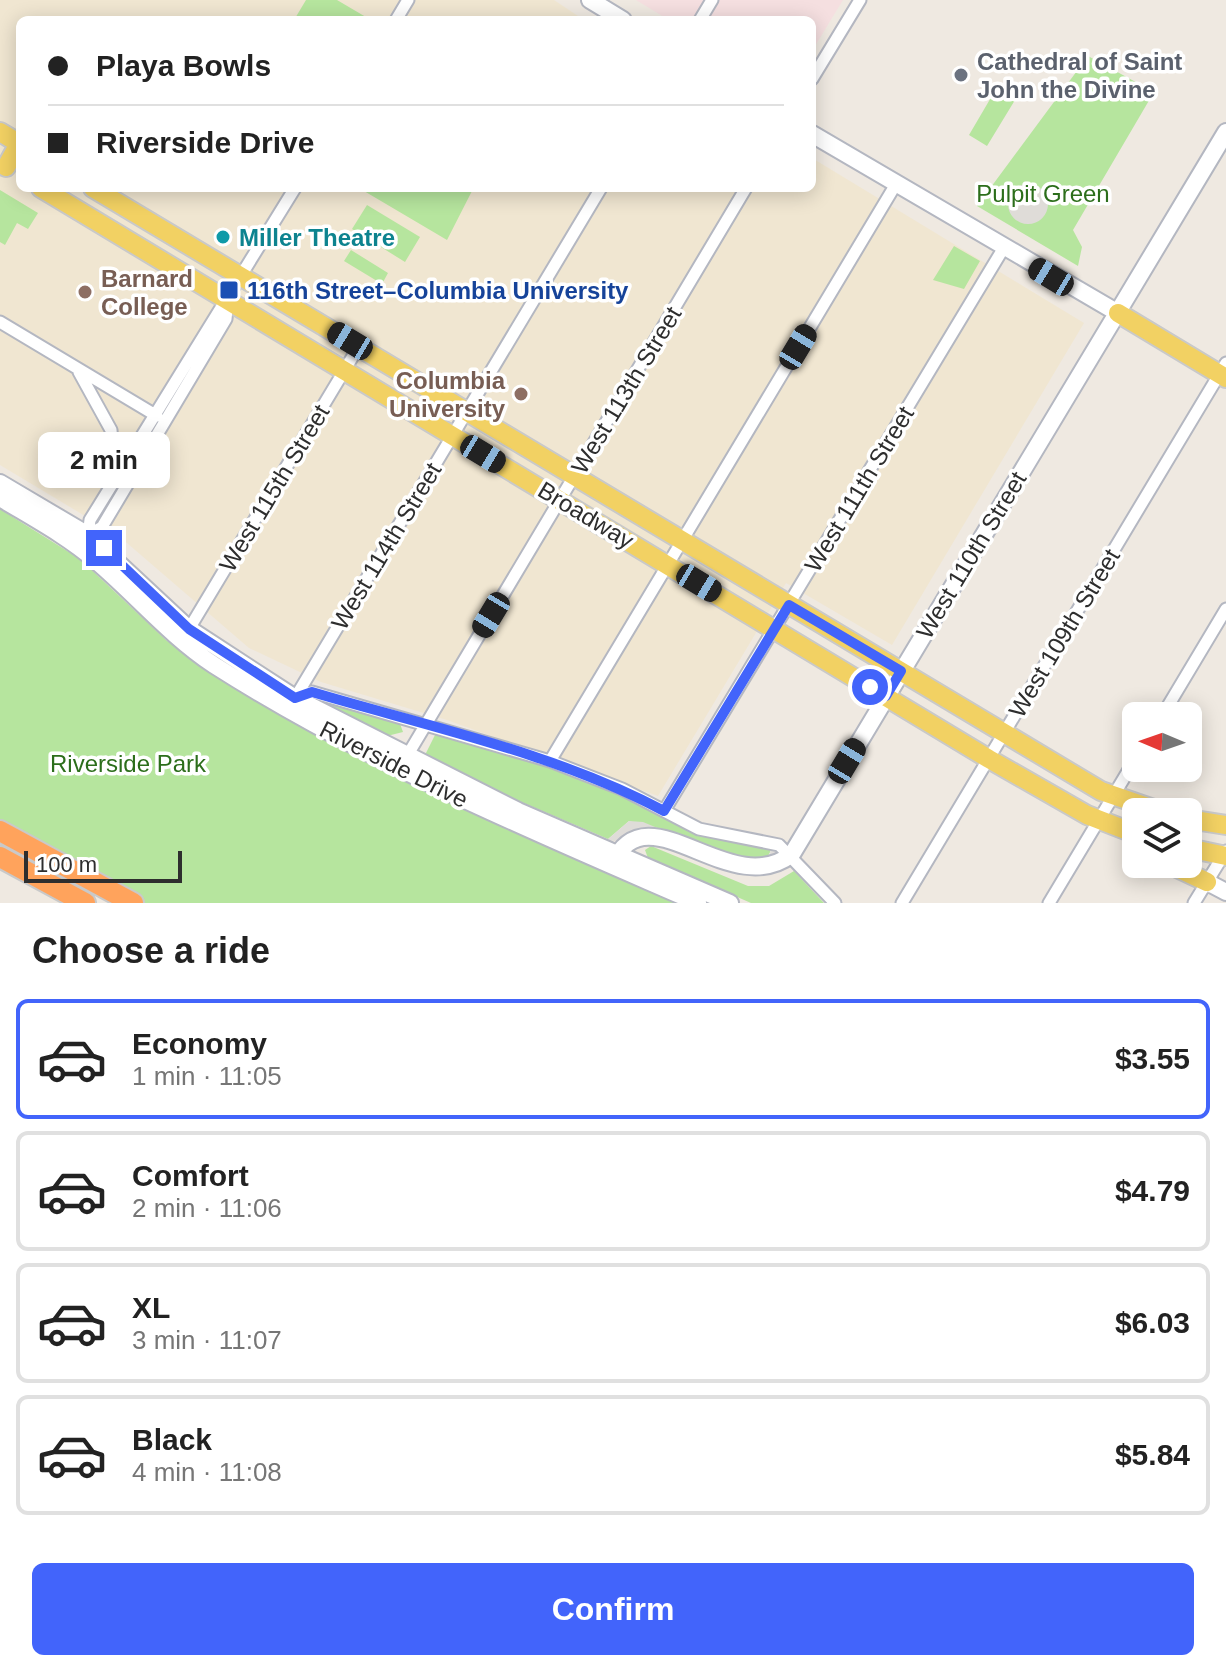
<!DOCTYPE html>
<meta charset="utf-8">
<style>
:root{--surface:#fff;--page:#f2f2f2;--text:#222;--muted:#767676;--line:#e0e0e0;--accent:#4264fb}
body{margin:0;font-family:Helvetica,sans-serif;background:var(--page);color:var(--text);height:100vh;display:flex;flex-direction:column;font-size:30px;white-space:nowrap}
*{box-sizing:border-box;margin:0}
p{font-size:26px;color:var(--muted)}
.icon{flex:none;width:44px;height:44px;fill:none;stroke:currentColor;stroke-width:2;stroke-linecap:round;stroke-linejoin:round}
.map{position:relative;height:903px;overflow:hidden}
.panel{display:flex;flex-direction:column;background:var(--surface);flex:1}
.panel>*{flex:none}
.hud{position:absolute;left:16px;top:16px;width:800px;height:176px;border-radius:12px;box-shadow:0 4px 20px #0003;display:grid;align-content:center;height:176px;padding:0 32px;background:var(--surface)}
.needle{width:52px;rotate:272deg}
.buttons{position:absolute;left:1122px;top:702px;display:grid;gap:16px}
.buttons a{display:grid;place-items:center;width:80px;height:80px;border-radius:12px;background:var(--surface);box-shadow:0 4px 20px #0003;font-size:40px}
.scale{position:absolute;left:24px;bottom:20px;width:158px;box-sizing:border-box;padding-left:8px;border:4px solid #2e2e2e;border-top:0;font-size:22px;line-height:28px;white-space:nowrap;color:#2e2e2e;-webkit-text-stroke:6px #fff;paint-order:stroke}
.end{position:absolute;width:36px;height:36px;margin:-18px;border:10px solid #4264fb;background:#fff;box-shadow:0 0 0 4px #fff}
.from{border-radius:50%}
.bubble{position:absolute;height:56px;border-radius:12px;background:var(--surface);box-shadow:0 4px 20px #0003;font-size:26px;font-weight:800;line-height:56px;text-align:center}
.car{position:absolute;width:24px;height:48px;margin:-24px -12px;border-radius:10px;box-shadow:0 0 6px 2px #0007;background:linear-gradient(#222 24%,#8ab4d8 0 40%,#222 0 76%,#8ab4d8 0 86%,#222 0)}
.hud b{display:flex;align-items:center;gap:28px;height:76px;font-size:30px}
.hud b+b{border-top:2px solid var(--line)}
.hud i{width:20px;height:20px;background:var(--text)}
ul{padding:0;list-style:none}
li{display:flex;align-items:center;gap:24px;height:120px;margin:0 16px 12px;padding:0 16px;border:4px solid var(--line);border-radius:12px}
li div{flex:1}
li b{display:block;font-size:30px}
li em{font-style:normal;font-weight:800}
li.current{border-color:var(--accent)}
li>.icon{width:72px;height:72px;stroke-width:1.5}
h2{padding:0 32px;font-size:36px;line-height:96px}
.primary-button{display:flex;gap:16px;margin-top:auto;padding:16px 32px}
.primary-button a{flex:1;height:92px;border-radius:12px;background:var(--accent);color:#fff;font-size:32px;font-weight:800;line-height:92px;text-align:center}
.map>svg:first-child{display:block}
.education{fill:#f0e6d1}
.medical{fill:#f5dfe0}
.green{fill:#b6e59e}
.plaza{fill:#dfdcd8}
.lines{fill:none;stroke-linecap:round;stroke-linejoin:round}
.street-casing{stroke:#b4b7c1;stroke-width:15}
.secondary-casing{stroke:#b4b7c1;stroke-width:20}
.primary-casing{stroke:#c9c9c9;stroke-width:22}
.highway-casing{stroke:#c9c9c9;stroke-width:24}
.street{stroke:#fff;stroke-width:11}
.secondary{stroke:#fff;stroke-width:16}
.primary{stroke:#f2d163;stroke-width:18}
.highway{stroke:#ffa35c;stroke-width:20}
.route{stroke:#4264fb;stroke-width:10}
.worship-dot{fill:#6b7280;stroke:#fff;stroke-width:3}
.culture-dot{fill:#0f9aa8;stroke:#fff;stroke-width:3}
.transit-dot{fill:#1a4fb4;stroke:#fff;stroke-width:3}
.education-dot{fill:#8d6e63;stroke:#fff;stroke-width:3}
.labels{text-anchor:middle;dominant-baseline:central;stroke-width:7;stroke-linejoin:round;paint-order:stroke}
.worship-label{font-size:24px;font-weight:bold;fill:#5b616d;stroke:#fff;text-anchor:start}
.park-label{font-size:24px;fill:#2c6e1b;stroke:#fff}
.culture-label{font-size:24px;font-weight:bold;fill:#0d838f;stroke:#fff;text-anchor:start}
.education-label{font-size:24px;font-weight:bold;fill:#785e54;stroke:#fff;text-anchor:start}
.transit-label{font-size:24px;font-weight:bold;fill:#164399;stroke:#fff;text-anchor:start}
.street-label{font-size:24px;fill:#2e2e2e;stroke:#fff}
</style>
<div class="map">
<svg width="1226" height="903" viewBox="0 0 1226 903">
<rect width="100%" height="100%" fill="#efe9e1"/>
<path class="education" d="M0,0h554l30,20h-564v168h792v-30l272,165 -192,322 -106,-62 -128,213 -211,-76 -126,-38 -72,-34 -129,-111 -120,-72z"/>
<path class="medical" d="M636,0h207l-31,51v-31h-143z"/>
<path class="green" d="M306,0h31l34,20h-77z
M1088,56l66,36 -81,138 9,17 -4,19 -101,-60z
M996,89l19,11 -28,46 -18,-11z
M366,188h105l2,1 -26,51 -83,-49z
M0,190l38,23 -10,16 -11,-6 -12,22 -5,-3z
M367,205l53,32 -15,25 -53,-33z
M954,246l26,15 -16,28 -31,-9z
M351,250l37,23 -6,11 -38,-23z
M0,509l80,50 86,81 69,49 159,87 282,127h-543l-133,-72z
M331,702l68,19 4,11 -16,4 -58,-30z
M436,733l97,26 95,36 68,37 76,16 -5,10 -19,3 -119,-40 -21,18 -89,-38 -94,-46z
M651,846l97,40h21l25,-15 30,32h-73l-103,-45 -3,-8z"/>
<path class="plaza" d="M1008 204a20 20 0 1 1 40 0a20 20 0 1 1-40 0Z
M629,821l14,1 87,36 34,2 6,-6 1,-8 9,10 -14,10 -21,1 -35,-7 -63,-29 -17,2 -15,8 -8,-1z"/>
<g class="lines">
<g class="street-casing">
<path id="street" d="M396,20l12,-20
M700,20l12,-20
M812,79l48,-79
M0,322l157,94
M79,372l32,58 4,44
M88,535l2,-15 205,-332
M88,535l14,-8 124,-208 2,-18
M189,629l170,-283
M295,698l306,-510
M295,698l17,-6 238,69 72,28 77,40 80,16 56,58
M1162,716l64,-107
M407,756l339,-568
M550,761l346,-577
M664,811l339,-562
M902,903l324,-540
M1049,903l87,-145
M1194,903l32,-52"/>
</g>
<g class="secondary-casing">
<path id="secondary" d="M590,0l33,20
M812,134l306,179
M0,483l88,52 101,94 106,69 223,113 212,92
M0,498c33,20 67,38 96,63 40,34 74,75 118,104 152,97 319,166 484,238
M612,865c35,-79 117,38 180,-11l434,-722
M1207,882l19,10"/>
</g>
<g class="primary-casing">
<path id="primary" d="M0,132l20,12
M6,167l13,-23
M41,188l948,571 98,56 49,19
M93,188l1008,603 61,21
M1118,313l108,65
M1188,819l38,6
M1188,848l38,8
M1169,864l38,18"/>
</g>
<g class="highway-casing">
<path id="highway" d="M0,831l133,72
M0,857l85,46"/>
</g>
<use href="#street" class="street"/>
<use href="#secondary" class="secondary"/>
<use href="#primary" class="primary"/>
<use href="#highway" class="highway"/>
</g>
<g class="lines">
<path class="route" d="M104,548l85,81 106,69 17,-6c118,35 243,61 352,119l125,-206 112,66 -15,25 -16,-9"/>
</g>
<circle class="worship-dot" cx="961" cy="75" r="8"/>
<circle class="culture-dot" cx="223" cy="237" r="8"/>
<rect class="transit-dot" x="219" y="280" width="20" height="20" rx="4"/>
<g class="education-dot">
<circle cx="85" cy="292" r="8"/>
<circle cx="521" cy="394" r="8"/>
</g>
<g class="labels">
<g class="worship-label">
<text x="977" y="61">Cathedral of Saint<tspan x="977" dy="28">John the Divine</tspan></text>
</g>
<g class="park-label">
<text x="1043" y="193">Pulpit Green</text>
<text x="128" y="763">Riverside Park</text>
</g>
<g class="culture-label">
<text x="239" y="237">Miller Theatre</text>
</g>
<g class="education-label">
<text x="101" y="278">Barnard<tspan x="101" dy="28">College</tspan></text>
<text x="505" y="380" text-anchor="end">Columbia<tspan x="505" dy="28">University</tspan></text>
</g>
<g class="transit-label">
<text x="247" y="290">116th Street–Columbia University</text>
</g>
<g class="street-label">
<text transform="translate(626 390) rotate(-59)">West 113th Street</text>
<text transform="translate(274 488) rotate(-59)">West 115th Street</text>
<text transform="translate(859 489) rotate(-59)">West 111th Street</text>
<text transform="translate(586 515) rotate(31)">Broadway</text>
<text transform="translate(386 546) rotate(-59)">West 114th Street</text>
<text transform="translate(971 555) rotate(-59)">West 110th Street</text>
<text transform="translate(1064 633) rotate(-59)">West 109th Street</text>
<text transform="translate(394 764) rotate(27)">Riverside Drive</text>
</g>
</g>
</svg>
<div class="buttons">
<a><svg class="needle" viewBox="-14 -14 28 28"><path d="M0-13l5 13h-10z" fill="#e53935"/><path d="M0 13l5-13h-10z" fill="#767676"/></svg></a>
<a><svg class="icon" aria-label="layers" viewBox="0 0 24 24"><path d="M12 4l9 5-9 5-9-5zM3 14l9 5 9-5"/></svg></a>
</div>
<div class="scale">100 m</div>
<i class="end from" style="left:870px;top:687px"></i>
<i class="end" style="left:104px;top:548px"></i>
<div class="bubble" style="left:38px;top:432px;width:132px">2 min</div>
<i class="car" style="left:1051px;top:277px;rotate:301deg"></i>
<i class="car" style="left:350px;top:341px;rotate:301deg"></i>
<i class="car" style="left:798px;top:347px;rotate:31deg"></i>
<i class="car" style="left:483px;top:454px;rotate:121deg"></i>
<i class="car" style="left:699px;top:583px;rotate:121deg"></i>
<i class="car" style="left:491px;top:615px;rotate:211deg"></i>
<i class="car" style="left:847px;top:761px;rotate:31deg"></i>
<div class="hud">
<b><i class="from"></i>Playa Bowls</b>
<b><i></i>Riverside Drive</b>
</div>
</div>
<section class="panel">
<h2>Choose a ride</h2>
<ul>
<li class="current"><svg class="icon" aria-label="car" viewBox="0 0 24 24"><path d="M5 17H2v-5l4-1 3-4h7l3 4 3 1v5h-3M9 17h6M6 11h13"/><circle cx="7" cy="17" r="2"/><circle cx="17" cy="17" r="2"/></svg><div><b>Economy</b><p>1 min · 11:05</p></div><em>$3.55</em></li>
<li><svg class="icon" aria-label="car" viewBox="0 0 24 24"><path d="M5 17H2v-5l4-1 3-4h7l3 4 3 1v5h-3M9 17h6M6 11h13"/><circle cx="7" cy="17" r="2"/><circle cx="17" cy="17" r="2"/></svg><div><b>Comfort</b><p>2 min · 11:06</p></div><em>$4.79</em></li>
<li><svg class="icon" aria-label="car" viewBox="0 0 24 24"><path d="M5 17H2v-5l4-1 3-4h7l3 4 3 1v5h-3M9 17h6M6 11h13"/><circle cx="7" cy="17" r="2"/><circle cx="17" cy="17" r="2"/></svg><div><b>XL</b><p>3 min · 11:07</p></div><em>$6.03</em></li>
<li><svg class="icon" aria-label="car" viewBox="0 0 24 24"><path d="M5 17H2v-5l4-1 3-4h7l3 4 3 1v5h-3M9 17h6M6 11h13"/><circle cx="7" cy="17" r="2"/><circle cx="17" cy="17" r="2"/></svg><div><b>Black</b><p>4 min · 11:08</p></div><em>$5.84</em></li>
</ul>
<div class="primary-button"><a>Confirm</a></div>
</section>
